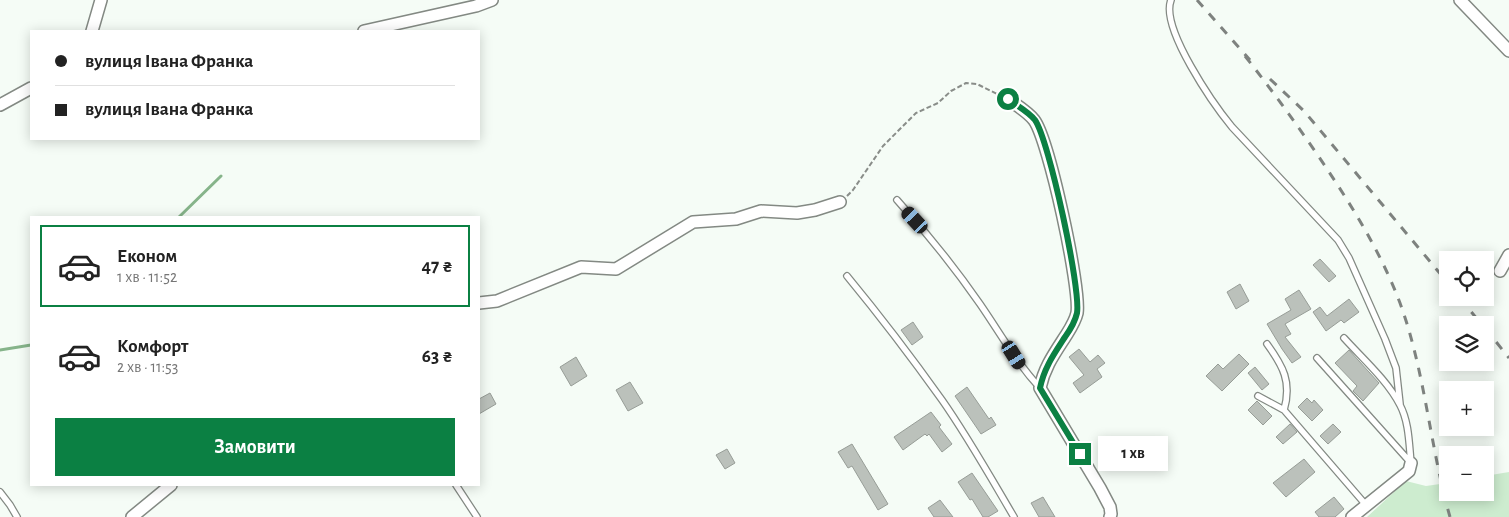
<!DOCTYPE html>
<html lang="uk">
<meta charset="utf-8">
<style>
:root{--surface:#fff;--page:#f2f2f2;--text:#222;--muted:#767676;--line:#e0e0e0;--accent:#0b8043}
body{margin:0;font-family:"Alegreya Sans",sans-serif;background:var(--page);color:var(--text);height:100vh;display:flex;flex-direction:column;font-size:19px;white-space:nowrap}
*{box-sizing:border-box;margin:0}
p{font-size:16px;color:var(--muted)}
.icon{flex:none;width:28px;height:28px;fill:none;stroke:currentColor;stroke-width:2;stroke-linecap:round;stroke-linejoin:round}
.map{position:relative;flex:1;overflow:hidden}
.sheet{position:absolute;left:30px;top:216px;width:450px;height:270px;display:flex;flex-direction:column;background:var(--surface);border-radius:0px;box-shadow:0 2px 12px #0003}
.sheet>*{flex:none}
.top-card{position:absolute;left:30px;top:30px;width:450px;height:110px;border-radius:0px;box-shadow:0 2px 12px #0003;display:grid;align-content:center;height:110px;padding:0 25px;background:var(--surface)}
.tools{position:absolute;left:1439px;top:251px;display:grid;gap:10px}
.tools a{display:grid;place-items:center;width:55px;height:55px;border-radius:0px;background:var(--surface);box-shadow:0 2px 12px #0003;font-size:25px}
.end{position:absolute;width:22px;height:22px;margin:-11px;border:6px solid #0b8043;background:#fff;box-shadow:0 0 0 2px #fff}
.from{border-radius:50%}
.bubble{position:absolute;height:35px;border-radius:0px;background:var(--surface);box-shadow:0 2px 12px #0003;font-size:16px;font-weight:700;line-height:35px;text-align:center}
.car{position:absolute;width:15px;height:30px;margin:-15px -8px;border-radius:6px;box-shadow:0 0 4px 1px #0007;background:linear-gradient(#222 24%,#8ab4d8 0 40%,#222 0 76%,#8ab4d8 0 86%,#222 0)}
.top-card b{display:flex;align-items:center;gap:18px;height:48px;font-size:19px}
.top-card b+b{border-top:1px solid var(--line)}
.top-card i{width:12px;height:12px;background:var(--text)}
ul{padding:9px 0 0;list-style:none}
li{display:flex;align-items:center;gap:15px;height:82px;margin:0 10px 8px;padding:0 15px;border:2px solid transparent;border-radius:0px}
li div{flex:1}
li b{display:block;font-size:19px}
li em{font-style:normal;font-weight:700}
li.selected{border-color:var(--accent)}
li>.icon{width:45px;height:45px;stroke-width:1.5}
.primary-button{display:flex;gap:10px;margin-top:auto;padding:10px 25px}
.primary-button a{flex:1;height:58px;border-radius:0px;background:var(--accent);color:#fff;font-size:20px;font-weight:700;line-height:58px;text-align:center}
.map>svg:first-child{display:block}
.green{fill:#cdeccf}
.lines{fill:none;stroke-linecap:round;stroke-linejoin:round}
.stream{stroke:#86b48a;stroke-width:3}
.building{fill:#bbc1bb;stroke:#979d97}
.lane-casing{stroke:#838983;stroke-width:8}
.street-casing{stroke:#838983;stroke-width:14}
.path{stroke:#898d89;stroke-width:2;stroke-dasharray:5 2.5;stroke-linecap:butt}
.lane{stroke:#fff;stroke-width:5.5}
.street{stroke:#fff;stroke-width:11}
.rail{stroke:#7e827f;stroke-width:3;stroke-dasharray:9 9;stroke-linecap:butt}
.route{stroke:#0b8043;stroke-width:6}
</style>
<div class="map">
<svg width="1509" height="517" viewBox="0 0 1509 517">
<rect width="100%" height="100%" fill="#f5fcf6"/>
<path class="green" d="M1509,472v45h-142l39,-36 20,5 21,-3 1,9h37v-16z"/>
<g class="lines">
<path class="stream" d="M178,218l43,-42
M0,350l31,-5"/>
</g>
<path class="building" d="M1320,259l16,17 -7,6 -16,-17z
M1240,284l9,17 -13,8 -9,-17z
M1299,290l12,19 -26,15 6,10 -6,3 16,20 -9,6 -10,-14 -15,-25 24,-14 -6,-11z
M1349,299l10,13 -15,11 -3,-3 -15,11 -13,-19 7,-5 7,9z
M913,322l10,15 -11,8 -11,-15z
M1079,349l11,13 8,-7 7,8 -8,6 5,8 -22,16 -7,-10 11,-8 -15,-18z
M1349,350l30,33 -16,18 -10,-10 4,-5 -22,-23z
M1239,354l10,10 -27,27 -16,-15 12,-12 5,5z
M576,357l11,19 -16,10 -11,-19z
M1255,367l14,17 -7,6 -14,-17z
M630,382l13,21 -15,8 -12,-21z
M967,387l22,32 2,-2 5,8 -15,9 -26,-38z
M490,393l6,11 -17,10v-15z
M1307,398l5,5 2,-3 9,10 -11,11 -14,-14z
M1257,401l15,15 -9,9 -15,-15z
M931,412l10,13 -2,2 13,17 -10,8 -13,-18 -2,2 -2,-2 -22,16 -9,-13z
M1290,424l7,8 -14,12 -7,-7z
M1333,424l8,8 -13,12 -8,-8z
M852,444l36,60 -10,6 -26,-44 -4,2 -10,-16z
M727,449l8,14 -10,6 -9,-14z
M1304,459l11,13 -29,25 -13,-14z
M972,473l26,38 -10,6h-5l-11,-18 -2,1 -12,-18z
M1043,497l12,20h-16l-8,-14z
M1334,497l10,12 -9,8h-16l-4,-5z
M940,500l13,17h-19l-6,-9z"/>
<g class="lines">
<g class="lane-casing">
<path id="lane" d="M1171,0c-11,28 43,105 61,127l106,113 11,18 36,81 11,29 4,36
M897,200c30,33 58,68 83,104 20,29 36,58 60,84
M847,276c33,40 65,82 95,124 26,37 49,78 72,117
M1344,338c18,20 44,43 56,67 9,17 9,38 11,58
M1267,344c16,22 25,38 17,66
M1317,358l94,105
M1258,396l26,14 82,95
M456,485l21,32
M0,492l10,13 7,12"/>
</g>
<g class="street-casing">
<path id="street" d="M1460,0l49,51
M92,31l9,-31
M364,31l112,-25 16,-6
M1008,99c8,6 20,13 26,21 15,20 47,169 43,193 -2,9 -7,16 -12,24 -11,17 -21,31 -25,51l60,100 10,19 1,7 -1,3
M0,105l31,-17
M1500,271l9,-16
M479,303l18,-2 84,-34 35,2 77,-47 43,-3 25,-8 36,2 18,-3 25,-8
M132,517l39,-32
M1352,517l57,-46 2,-8"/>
</g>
<path class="path" d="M847,196l6,-6 30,-44 33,-33 22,-10 13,-12 15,-8 11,1 22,11"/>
<use href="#lane" class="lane"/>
<use href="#street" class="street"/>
<path class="rail" d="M1197,0l53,60
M1245,56c26,33 50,66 74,101 31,46 61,93 81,146 25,68 30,144 50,214
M1270,79l34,32 144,172
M1460,298l22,27
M1485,328l24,30"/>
</g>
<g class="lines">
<path class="route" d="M1008,99c8,6 21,13 27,21 14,20 46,169 42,193 -2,9 -7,17 -12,24 -11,17 -21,31 -25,51l40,66"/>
</g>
</svg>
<div class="tools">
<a><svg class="icon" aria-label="locate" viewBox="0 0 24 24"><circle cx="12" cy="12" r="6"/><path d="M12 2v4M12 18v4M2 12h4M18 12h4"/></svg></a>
<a><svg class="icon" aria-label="layers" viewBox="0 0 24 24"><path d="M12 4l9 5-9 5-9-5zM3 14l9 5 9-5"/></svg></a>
<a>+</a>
<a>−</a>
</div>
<i class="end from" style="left:1008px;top:99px"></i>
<i class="end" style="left:1080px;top:454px"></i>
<div class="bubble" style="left:1098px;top:436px;width:70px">1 хв</div>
<i class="car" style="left:915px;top:220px;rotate:317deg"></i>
<i class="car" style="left:1014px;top:355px;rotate:148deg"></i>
<div class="top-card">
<b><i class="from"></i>вулиця Івана Франка</b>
<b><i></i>вулиця Івана Франка</b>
</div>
<section class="sheet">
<ul>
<li class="selected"><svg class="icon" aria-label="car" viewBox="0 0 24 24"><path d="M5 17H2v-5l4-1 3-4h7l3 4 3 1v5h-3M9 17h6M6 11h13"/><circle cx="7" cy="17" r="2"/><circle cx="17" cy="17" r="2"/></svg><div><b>Економ</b><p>1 хв · 11:52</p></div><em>47 ₴</em></li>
<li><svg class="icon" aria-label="car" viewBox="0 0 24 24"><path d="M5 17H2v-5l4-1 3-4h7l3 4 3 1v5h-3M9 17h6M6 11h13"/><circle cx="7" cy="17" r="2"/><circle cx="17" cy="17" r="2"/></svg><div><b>Комфорт</b><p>2 хв · 11:53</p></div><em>63 ₴</em></li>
</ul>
<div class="primary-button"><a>Замовити</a></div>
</section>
</div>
